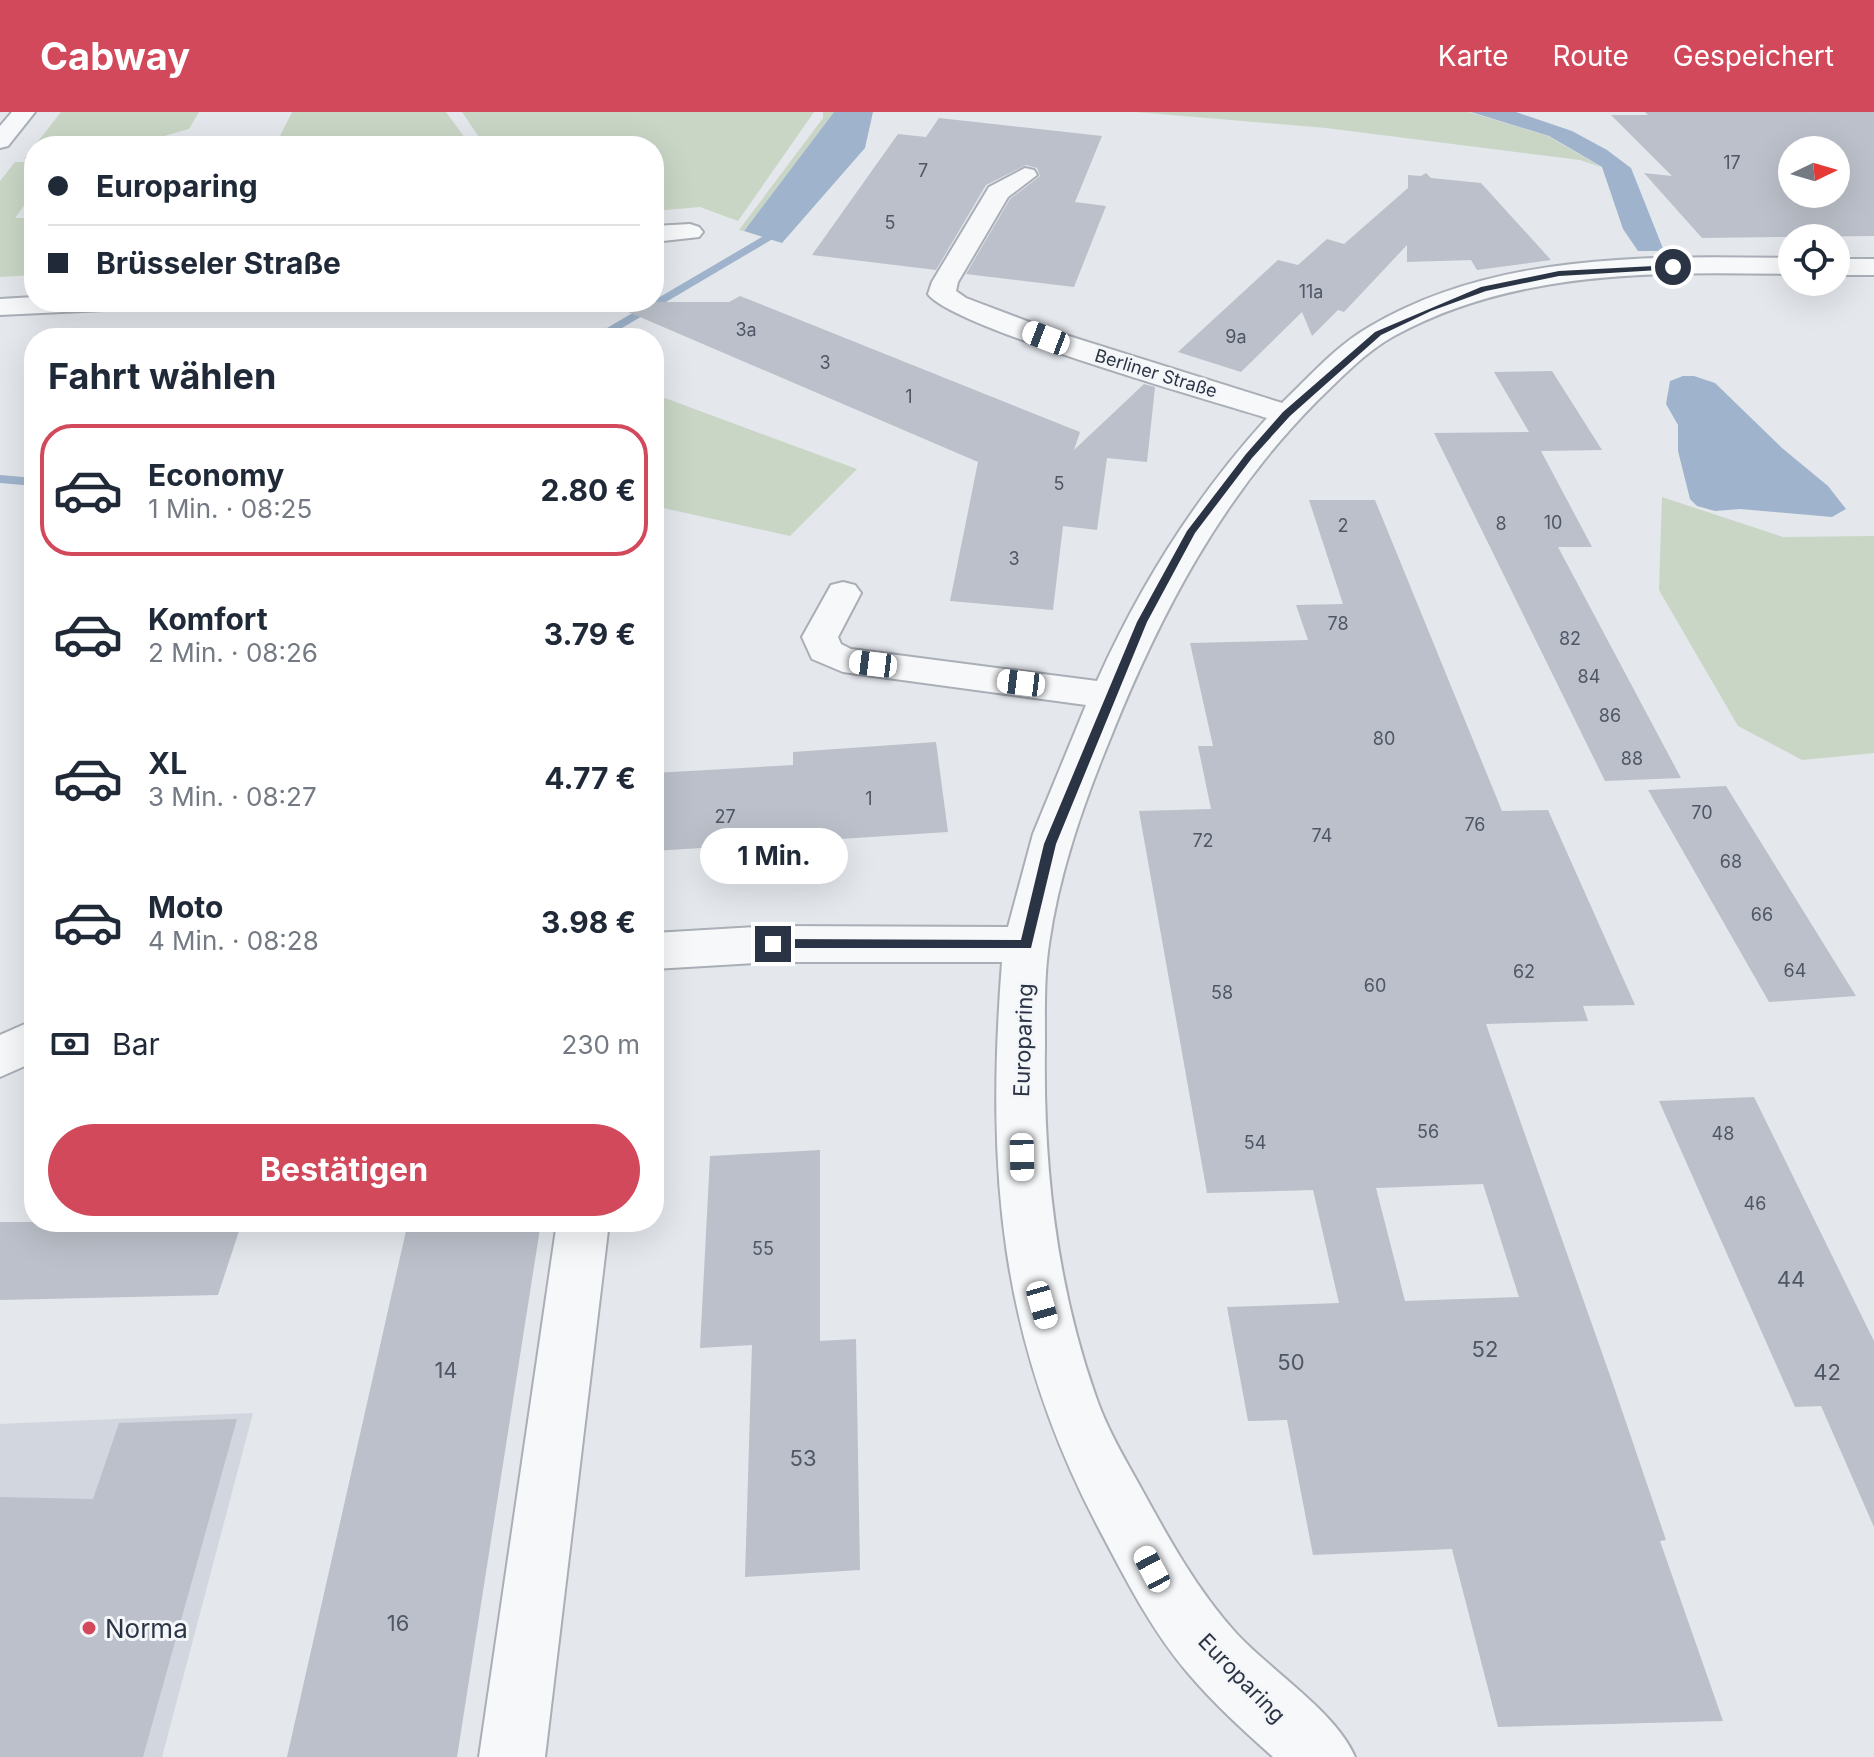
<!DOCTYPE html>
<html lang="de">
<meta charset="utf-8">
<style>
:root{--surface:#fff;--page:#f6f6f7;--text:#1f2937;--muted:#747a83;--line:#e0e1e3;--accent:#d1495b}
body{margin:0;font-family:Inter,sans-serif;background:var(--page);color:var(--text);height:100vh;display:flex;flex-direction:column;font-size:30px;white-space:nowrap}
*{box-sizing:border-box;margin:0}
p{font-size:26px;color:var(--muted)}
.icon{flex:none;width:44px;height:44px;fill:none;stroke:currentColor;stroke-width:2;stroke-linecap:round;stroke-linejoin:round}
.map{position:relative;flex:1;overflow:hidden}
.panel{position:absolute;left:24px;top:216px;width:640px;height:904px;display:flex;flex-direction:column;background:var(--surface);border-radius:32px;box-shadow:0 8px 32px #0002}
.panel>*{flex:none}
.top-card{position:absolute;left:24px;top:24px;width:640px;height:176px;border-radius:32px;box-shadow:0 8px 32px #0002;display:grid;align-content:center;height:176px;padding:0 24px;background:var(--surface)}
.needle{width:52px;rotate:85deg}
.tools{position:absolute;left:1778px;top:24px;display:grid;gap:16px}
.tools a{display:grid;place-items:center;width:72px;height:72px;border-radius:50%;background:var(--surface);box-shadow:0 8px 32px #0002;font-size:40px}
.end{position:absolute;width:36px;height:36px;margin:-18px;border:10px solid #2b3445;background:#fff;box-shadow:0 0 0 4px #fff}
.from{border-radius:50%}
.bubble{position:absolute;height:56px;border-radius:28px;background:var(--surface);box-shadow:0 8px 32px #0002;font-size:26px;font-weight:700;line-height:56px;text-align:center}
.car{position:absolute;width:24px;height:48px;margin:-24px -12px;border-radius:10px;box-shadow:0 0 6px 2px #0007;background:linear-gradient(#fff 24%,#345 0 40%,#fff 0 76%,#345 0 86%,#fff 0)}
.top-card b{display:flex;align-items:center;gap:28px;height:76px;font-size:30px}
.top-card b+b{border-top:2px solid var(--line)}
.top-card i{width:20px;height:20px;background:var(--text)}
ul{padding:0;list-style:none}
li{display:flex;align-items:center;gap:24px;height:132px;margin:0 16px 12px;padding:0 8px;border:4px solid transparent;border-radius:32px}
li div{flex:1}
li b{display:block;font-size:30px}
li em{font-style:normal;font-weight:700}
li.current{border-color:var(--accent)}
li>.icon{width:72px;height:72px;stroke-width:1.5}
h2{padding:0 24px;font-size:36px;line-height:96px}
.pay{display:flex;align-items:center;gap:20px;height:88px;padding:0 24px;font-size:30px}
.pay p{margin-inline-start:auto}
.button{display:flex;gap:16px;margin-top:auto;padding:16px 24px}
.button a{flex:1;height:92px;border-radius:48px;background:var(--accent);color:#fff;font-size:32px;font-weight:700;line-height:92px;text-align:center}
header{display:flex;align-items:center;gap:48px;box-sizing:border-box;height:112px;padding:0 40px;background:var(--accent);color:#fff}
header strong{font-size:38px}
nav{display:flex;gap:44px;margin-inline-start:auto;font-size:28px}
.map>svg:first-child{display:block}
.built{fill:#d2d6de}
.green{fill:#c9d6c5}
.water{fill:#9fb4cc}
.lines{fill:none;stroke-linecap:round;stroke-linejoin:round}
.stream{fill:#9fb4cc;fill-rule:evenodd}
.building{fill:#bbc0ca;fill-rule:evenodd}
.minor-casing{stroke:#a9aeb7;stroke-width:4}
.minor{fill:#f7f8fa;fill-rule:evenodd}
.route{fill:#2b3445}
.poi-dot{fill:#d1495b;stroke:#f4f6f9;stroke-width:3}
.labels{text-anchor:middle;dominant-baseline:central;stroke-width:6;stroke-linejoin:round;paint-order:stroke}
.number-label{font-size:18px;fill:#4f5766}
.far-street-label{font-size:18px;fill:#2b3445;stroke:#f4f6f9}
.street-label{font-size:22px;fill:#2b3445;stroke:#f4f6f9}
.near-number-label{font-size:22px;fill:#4f5766}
.near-poi-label{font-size:26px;fill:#2b3445;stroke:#f4f6f9;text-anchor:start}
</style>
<header>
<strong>Cabway</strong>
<nav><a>Karte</a><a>Route</a><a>Gespeichert</a></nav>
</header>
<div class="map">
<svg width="1874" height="1645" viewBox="0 0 1874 1645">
<rect width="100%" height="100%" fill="#e4e7ec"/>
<path class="built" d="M253,1301l-91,344h-162v-333z"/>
<path class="green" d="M61,0h138l-10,17 -60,17h-95v13h-10z
M292,0h154l25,34h-196z
M462,0h352l-76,109 -38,-14 -46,4v-65h-169z
M823,0h11l-90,119 -5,-1 84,-112z
M1136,0h333l79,24 53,31 -21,-7 -254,-32z
M15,50h19v30l-19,26h19v57l-34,2v-96z
M654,283v-1l203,75 -67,67 -136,-30z
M1662,385l121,40 91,-1v217l-72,7 -64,-34 -79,-136z"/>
<path class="water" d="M834,0h39l-8,36 -83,95 -38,-12z
M1471,0h45l56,19 35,19 24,18 33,83h-26l-15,-22 -21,-62 -53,-31z
M1683,264h11l21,7 67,65 46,38 18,23 -14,8 -92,-8 -25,2 -18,-5 -7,-7 -12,-48v-26l-12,-21 4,-23z"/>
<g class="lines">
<path class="stream" d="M767,122l6,4 -2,2 -166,98h-15z
M0,363l34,3v8l-34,-3z"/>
</g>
<path class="building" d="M1645,0h229v124l-172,2 -58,-65 28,3 -61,-61h37zM1792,38h44v44h-44z
M939,6l163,18 -27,66 31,4 -32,81 -108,-13 44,-75 30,-23 -3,-8 -11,-3 -40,20 -50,85 -124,-15 86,-121 28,3z
M1426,61l5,5 50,5 70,77 -74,10 -6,-10 -64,2v-17l-63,67 -6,-2 -26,26 -10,-24 -61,60 -63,-20 100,-92 20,5 29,-26 17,5 64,-56v-13l13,1z
M740,184l340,136 -6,18 70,-66 11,3 -8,75 -40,-4 -10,72 -34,-4 -10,84 -103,-9 28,-139 -373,-160h124z
M1552,259l50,79 -61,1 51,96h-34l123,231 -76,3 -171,-348 95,-1 -35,-60z
M1309,388h66l127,311 46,-1 87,195 -52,1 5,15 -102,3 127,360 53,156 -6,1 63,180 -225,6 -46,-178 -139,6 -26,-135 -39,1 -21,-114 112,-4 -26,-113 -106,3 -68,-382 72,-2 -13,-63h15l-23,-103 118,-3 -12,-35 47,-1zM1483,1072l36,113 -114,4 -29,-113z
M936,630l12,90 -294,19v-78l139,-8v-13z
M1726,674l94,152 36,58 -87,6 -121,-212z
M1754,985l120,244v186l-53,-121 -26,1 -136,-306z
M820,1038v191l36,-2 4,231 -115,7 7,-232 -52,3 10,-192z
M0,1110h242l-24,73 -218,5z
M408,1110h133l-84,535h-170z
M237,1307l-94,338h-143v-260l93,2 26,-76z"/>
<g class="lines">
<g class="minor-casing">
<path id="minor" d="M12,0h23l-27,34 -8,2v-22z
M1025,56l9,2 3,5 -29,22 -50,85 -2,9 10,7 90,34 226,71c27,-26 54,-57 87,-76 126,-75 282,-71 423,-69v16c-135,-2 -276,-5 -398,62 -29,16 -54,43 -78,66 -95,96 -156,212 -206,337 -27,66 -51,134 -61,205 -5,33 -4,68 -4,102 -2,119 11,238 51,351 11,32 29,62 45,91 28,51 56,102 95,145 35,38 100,79 119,124h-82c-30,-27 -60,-54 -86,-85 -37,-44 -62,-94 -89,-145 -99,-189 -112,-355 -96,-565h-229l-119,7v-36l119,-7 235,1 25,-93 53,-129 -243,-33 -31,-13 -10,-22 29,-52 12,-3 12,3 6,8 -23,44 3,7 10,5 246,32c43,-96 99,-185 170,-263 -54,-17 -316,-91 -339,-124l4,-12 57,-95z
M690,112l9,3 4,5 -4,5 -45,5v-16z
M1836,147h38v16h-38z
M34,185v5h84l-4,6 -10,2 -104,5v-16z
M34,908v42l-34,15v-42z
M557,1110h52l-64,535h-66z"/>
</g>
<use href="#minor" class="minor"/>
</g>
<path class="route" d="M1673,153l3,4 -117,7 -73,15 -55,20 -50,24 -91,81 -38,42 -57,75 -48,89 -91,222 -25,104h-262l-2,-4 6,-5 248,1 23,-96 93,-222 50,-91 59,-77 37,-42 92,-80 106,-45 78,-16z"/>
<circle class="poi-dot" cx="89" cy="1516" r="8"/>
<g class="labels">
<g class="number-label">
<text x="1732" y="50">17</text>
<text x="923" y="58">7</text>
<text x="890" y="110">5</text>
<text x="1311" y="179">11a</text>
<text x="746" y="217">3a</text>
<text x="1236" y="224">9a</text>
<text x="825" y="250">3</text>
<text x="909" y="284">1</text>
<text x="1059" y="371">5</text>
<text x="1553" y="410">10</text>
<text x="1501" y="411">8</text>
<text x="1343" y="413">2</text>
<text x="1014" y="446">3</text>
<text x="1338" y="511">78</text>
<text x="1570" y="526">82</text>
<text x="1589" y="564">84</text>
<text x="1610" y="603">86</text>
<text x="1384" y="626">80</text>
<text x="1632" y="646">88</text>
<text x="869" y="686">1</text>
<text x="1702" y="700">70</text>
<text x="725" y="704">27</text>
<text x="1475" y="712">76</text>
<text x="1322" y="723">74</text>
<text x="1203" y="728">72</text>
<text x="1731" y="749">68</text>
<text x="1762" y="802">66</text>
<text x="1795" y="858">64</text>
<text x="1524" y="859">62</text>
<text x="1375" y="873">60</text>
<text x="1222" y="880">58</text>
<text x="1428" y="1019">56</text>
<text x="1723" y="1021">48</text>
<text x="1255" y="1030">54</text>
<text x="1755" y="1091">46</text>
<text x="763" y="1136">55</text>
</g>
<g class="far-street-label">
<text transform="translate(1156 261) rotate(17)">Berliner Straße</text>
</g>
<g class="street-label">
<text transform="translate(1023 928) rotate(-88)">Europaring</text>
<text transform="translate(1242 1566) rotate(46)">Europaring</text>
</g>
<g class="near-number-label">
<text x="1791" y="1167">44</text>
<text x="1485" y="1237">52</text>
<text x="1291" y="1250">50</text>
<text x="446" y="1258">14</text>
<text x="1827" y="1260">42</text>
<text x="803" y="1346">53</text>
<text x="398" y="1511">16</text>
</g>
<g class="near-poi-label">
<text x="105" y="1516">Norma</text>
</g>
</g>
</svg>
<div class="tools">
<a><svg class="needle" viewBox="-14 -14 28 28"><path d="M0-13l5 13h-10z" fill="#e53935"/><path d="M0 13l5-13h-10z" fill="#747a83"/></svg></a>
<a><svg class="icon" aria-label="locate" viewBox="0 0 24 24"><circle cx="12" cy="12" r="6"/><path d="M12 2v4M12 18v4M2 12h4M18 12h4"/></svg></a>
</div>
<i class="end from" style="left:1673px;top:155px"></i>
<i class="end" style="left:773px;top:832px"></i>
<div class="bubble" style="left:700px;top:716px;width:148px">1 Min.</div>
<i class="car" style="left:1046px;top:226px;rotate:291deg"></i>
<i class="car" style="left:873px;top:552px;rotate:277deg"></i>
<i class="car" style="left:1021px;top:571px;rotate:277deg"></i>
<i class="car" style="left:1022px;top:1045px;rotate:179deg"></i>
<i class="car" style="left:1042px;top:1193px;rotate:164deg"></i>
<i class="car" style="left:1152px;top:1457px;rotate:332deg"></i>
<div class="top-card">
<b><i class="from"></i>Europaring</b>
<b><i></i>Brüsseler Straße</b>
</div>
<section class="panel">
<h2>Fahrt wählen</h2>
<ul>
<li class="current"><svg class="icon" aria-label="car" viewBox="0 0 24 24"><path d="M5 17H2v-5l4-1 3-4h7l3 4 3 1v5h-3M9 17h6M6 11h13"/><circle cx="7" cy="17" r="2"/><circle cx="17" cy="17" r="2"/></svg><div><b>Economy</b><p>1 Min. · 08:25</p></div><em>2.80 €</em></li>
<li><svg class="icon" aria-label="car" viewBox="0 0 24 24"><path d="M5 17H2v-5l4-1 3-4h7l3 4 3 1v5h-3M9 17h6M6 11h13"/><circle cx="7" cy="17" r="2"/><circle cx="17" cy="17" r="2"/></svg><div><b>Komfort</b><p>2 Min. · 08:26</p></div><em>3.79 €</em></li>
<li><svg class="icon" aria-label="car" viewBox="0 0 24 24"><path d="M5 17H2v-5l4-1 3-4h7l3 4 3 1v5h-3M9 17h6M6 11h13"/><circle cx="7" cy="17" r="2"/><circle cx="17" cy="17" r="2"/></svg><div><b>XL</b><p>3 Min. · 08:27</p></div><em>4.77 €</em></li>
<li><svg class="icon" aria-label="car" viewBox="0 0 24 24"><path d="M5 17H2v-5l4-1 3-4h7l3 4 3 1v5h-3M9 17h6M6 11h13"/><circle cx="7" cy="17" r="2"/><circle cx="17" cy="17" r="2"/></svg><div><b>Moto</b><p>4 Min. · 08:28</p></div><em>3.98 €</em></li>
</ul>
<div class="pay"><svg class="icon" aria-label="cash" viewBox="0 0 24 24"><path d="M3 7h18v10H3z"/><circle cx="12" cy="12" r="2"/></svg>Bar<p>230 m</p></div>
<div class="button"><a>Bestätigen</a></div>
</section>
</div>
